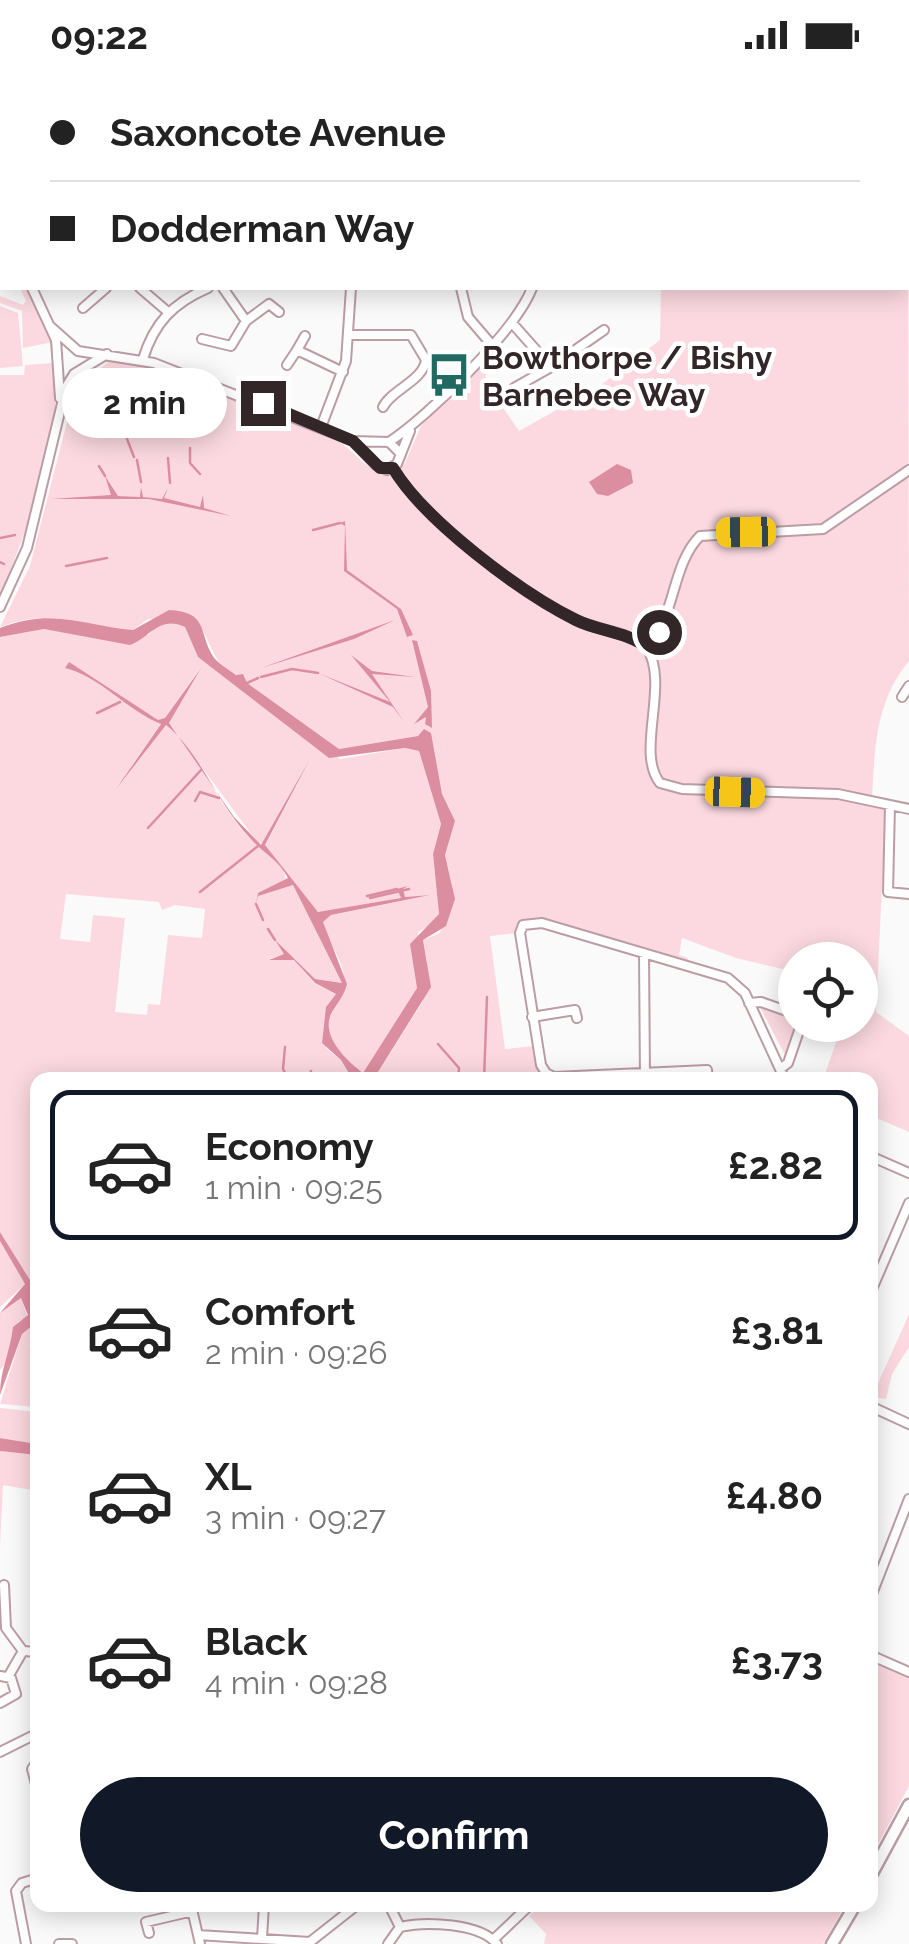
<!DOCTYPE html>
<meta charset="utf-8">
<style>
:root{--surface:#fff;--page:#f2f2f2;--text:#222;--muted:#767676;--line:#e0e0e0;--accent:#111827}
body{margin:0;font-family:Raleway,sans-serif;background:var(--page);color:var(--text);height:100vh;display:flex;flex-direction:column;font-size:38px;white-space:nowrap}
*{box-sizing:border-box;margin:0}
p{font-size:32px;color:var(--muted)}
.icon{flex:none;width:55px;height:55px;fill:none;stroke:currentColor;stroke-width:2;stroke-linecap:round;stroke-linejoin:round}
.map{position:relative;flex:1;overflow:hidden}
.drawer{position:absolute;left:30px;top:1002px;width:848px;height:840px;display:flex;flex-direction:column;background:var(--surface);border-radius:20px;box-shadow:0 5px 25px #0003}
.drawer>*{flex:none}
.banner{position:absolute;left:0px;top:0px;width:910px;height:220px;box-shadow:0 5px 25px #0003;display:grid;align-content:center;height:220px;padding:0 50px;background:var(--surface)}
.controls{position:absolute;left:778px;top:872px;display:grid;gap:20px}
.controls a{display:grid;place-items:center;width:100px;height:100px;border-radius:50%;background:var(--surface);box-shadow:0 5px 25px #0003;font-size:50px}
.end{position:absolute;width:45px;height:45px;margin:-22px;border:12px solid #322629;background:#fff;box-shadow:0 0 0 5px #fff}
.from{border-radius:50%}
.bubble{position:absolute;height:70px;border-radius:35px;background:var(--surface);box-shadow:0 5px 25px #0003;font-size:32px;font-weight:700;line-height:70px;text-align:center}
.car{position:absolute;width:30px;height:60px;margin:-30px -15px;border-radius:12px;box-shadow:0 0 8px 2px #0007;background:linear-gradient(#f5c518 24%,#345 0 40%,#f5c518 0 76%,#345 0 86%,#f5c518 0)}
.banner b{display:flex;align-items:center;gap:35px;height:95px;font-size:38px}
.banner b+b{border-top:2px solid var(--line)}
.banner i{width:25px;height:25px;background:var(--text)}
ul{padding:18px 0 0;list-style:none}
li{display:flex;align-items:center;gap:30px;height:150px;margin:0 20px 15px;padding:0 30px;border:5px solid transparent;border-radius:20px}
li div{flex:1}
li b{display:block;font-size:38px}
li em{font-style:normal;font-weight:700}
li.active{border-color:var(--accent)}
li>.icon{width:90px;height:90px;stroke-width:1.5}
.action{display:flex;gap:20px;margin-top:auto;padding:20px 50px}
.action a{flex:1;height:115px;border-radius:60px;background:var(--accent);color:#fff;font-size:40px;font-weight:700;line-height:115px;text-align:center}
.status{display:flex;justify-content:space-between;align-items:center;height:70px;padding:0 50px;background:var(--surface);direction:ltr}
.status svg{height:28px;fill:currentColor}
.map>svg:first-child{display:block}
.green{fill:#fcd9e1;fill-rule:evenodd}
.water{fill:#dc8ea1}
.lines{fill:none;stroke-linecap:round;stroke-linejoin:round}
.stream{stroke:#dc8ea1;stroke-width:2.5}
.minor-casing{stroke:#bb9da4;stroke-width:12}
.tertiary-casing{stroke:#bb9da4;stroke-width:15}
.minor{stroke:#fff;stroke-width:8}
.tertiary{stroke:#fff;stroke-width:10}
.route{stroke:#322629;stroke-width:12}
.labels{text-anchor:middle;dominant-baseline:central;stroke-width:9;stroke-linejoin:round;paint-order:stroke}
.poi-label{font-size:32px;font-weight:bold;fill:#322629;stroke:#fff;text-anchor:start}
</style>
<div class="status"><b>09:22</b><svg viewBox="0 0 49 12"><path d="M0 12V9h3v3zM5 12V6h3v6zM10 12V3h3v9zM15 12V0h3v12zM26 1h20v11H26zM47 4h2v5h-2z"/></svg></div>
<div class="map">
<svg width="909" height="1874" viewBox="0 0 909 1874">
<rect width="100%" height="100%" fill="#fafafa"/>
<path class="green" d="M908,165l1,426c-34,41 -34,87 -37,138l14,1 -10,212 33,24v96l-39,-17v-35h-47l19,-55h18v-65h-65v12l-59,-14 -54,-20 -3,17 9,3 -1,4 -151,-44 -14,3 -6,12 -26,3 15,113 29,-3 3,19 10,15h-174l50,-79 4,-40 -4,-21 17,-7 12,-49 -7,-29 10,-34 -14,-27 -8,-46 -9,-18 -6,6 -79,13 -92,-66 -3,-7c-34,-3 -31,-42 -52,-59l-44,2 -15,11c-50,-4 -81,-23 -133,-3l30,-61 45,-175 34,-30 30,2c64,26 138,45 197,77 19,10 36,39 59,36l10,-13 16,-37 66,-66 -2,21 34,50 82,-46 59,-45 1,-52h247z
M20,218h8l25,54 -30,6 -1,-37 -22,-8v-7l23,9 3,-4z
M0,236l18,7 5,53 -23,2z
M53,293c13,65 -27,171 -53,232v-220h24l1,-10z
M173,552l12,5 13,30 142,102 65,-11 14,3 22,73 -8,30 6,60 -3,8 -18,10 -1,56 -54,85c-15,-12 -42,-35 -33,-57 6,-13 13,-21 14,-36 1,-19 -18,-39 -21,-58l8,-7 99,-20 -25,2 -6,-8 2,9 -79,15 -9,-4 -48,-63 45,-87 -46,85 -6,-1 -89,-120 31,-55 -70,100 36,-43c33,27 48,72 75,104 15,17 44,29 45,52l-30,14 37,-10 49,98 -27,-4 -35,-33 5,8 -16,5 25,1 20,23 22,11 -10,13v41l15,12 12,20h-315l-1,198 -7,2 -30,-48v-595l44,-8 58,9 47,-3 7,-9zM66,824l93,8 3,8 13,-5 30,4 -3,29 -34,-3 -8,70 -12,-1 -1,11 -32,-3 10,-94 -32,-3 -3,27 -30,-3z
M766,937l29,12 2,6 -11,32 -25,-48z
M0,1171l25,43 -25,23z
M21,1228l7,20 -10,4 -11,39 -7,9v-57z
M909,1244v33l-17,27 -6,25 -14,-2z
M37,1251v86l-37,-3 22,-70z
M0,1338l37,4v32l-37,-6z
M0,1381l37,4v36l-34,-6 -3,61z
M870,1592l39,16v108l-39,74z
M541,1835h304l-22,39h-279l2,-10 -17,-18z"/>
<path class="water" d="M617,394l14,6 2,13 -25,13 -11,-2 -8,-12z
M105,406l13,20 22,1 1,-10 2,10 19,2 6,-11 -4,10 36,9 3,-12 1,13 27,8 -82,-17h-98l60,-4z
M345,451l2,49 54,39 12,26 -6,2 -10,-28 -53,-38 1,-45 -5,-3z
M169,540c38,2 30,20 42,43 4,9 17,16 25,22l7,-1 4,9 92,66 79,-13 6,-7 7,4 11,61 13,27 -10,34 10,44 -9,27 -23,14 8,47 -58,93h-20l-12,-20 -19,-17 4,-36 10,-13 -21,-11 -21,-23h-25l15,-6 -9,-14 40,39 27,4 -49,-98 -35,11 -2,8 2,-11 30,-15c-10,-19 -24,-24 -37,-39 -33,-33 -49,-85 -85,-114l-50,64 45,-65c-33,-13 -63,-49 -96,-56l4,-6 89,58 7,-2 36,-50 -32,55 65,94 27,28 49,-86 -45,86 53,67 83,-14 -4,-9 11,-3 -5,3 2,8 25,-2 -99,20 -8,7 24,62c-3,12 -9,18 -15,28 -13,23 15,49 31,61l54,-85 -7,-44 29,-30 -6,-60 8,-30 -22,-73 -14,-3 -76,10 -131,-101 -13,-30c-26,-12 -34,10 -55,18l-86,-16 -44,8v-9c54,-21 83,-2 133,2z
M395,550l-41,19 -93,29z
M412,570l5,1 14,50 1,37 -7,-4 1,-7 -12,7 14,-17z
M351,585l21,16 43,6 -43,-3 32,48 -11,-15 -75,-34 72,29z
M0,1162l30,48 7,-2 -5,17 6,26 -16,13 -22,61c0,-25 10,-42 13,-68l15,-12 -7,-17 -21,15 25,-29 -25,-43z
M0,1368l37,6v11l-37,-4z"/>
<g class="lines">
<path class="stream" d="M127,369l7,18
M190,378v15l10,11
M168,388l2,25
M137,390l4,22
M99,396l6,10
M313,460l27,-7
M0,468l15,-3
M0,492l4,2
M66,496l41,-8
M261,607l31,-8 26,4
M247,613l11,-5
M97,643l23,-11
M195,731l5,-9 19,6
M148,758l53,-58
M200,822l58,-46
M367,826l30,-7
M370,828l39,-9
M256,834l7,16
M268,859l7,11
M438,974l21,24 -1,12
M285,977l-2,22 6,11
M308,1010l3,-9
M484,1010l3,-83"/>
<g class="minor-casing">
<path id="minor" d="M205,0l1,2
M262,0v2
M479,0l5,2
M525,0l1,2
M737,0v2
M66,2l3,-2
M128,2h7
M289,2l14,-2
M389,2l2,-2
M492,2l21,-2
M659,2l2,-2
M896,2l8,-2
M0,31l2,2
M908,116l1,6
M32,218l24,52 4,58
M140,218l28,24
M461,218l7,29 23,27
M83,238l23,-20
M246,251l23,-17 10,8
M512,253l39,44 53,-37
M51,257l27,24 76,12 199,78 36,1 11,11
M351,265h60l15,25c-3,21 -35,30 -43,47
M202,269l29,7 15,-25 -23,-33
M297,280l8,-14
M143,289c11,-36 30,-56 65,-71
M287,295l10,-15 46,22
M514,318l37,-21
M321,357l25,-66 5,-73
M389,372c39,-25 127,-112 143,-154
M355,373l21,22 11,5 10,-6 13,-33
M393,398c31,52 128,125 183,152 22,11 53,11 71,28 23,37 -12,104 13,135l22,6 156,5 71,15
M0,537l27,-59 39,-161 8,-13 33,-20
M647,578c29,-31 24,-83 53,-112l123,-7 86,-59
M902,627l7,-11
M890,735l-2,87 21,2
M644,883l1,127
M749,933l12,-1 34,12
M532,947l43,-7 2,8
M780,999l8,-6 13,-38
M708,1010l-1,-10 -153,7 -8,-4 -5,-8 -21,-132 3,-8 19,-2 186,55 17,15 40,87
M870,1086l39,17
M870,1224l39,-91
M870,1336l39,18
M4,1515l2,43 17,23 15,1
M870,1529l39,-100
M870,1585l39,17
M0,1606l11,2 5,16 -16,9
M8,1607l15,-26
M0,1682l38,-19
M38,1690l-6,9 6,23
M191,1835l9,39
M389,1835l11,22
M149,1863l-3,-11 47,-11
M198,1865l112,7 47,-37
M262,1868l2,-33
M494,1869l36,-34
M26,1874l-10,-53 6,-8 16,-5
M59,1874h13
M388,1874l12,-17c26,-6 80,-4 97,17"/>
</g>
<g class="tertiary-casing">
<path id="tertiary" d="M870,1807l39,-72
M832,1874l23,-39"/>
</g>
<use href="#minor" class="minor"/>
<use href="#tertiary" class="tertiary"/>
</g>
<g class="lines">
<path class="route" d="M263,333l90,38 27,27h13c31,52 128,125 183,152 22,11 52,12 72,28l11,-16"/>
</g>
<defs>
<g id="bus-bare" transform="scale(3.45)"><path d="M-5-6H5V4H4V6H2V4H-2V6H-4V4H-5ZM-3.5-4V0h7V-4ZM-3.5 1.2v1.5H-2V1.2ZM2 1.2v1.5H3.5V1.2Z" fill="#216a61" stroke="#fff" stroke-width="2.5" paint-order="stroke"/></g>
</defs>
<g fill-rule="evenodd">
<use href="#bus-bare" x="449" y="305"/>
</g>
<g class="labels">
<g class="poi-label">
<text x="482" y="287">Bowthorpe / Bishy<tspan x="482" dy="37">Barnebee Way</tspan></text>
</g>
</g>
</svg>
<div class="controls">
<a><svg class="icon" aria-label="locate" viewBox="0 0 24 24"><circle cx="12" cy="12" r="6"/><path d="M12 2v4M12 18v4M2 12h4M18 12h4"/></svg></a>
</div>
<i class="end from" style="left:659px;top:562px"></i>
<i class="end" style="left:263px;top:333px"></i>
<div class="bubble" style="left:62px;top:298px;width:165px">2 min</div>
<i class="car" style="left:746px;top:462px;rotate:269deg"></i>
<i class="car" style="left:735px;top:722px;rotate:92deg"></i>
<div class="banner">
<b><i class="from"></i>Saxoncote Avenue</b>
<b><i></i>Dodderman Way</b>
</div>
<section class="drawer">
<ul>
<li class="active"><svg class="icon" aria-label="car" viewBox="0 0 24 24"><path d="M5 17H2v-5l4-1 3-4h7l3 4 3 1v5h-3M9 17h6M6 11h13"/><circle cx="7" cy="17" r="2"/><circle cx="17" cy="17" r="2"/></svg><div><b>Economy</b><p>1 min · 09:25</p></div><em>£2.82</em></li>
<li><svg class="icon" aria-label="car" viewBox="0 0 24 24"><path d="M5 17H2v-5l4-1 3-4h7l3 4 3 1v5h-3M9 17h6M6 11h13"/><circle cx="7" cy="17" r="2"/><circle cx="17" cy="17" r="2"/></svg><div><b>Comfort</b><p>2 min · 09:26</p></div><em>£3.81</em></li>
<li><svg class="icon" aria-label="car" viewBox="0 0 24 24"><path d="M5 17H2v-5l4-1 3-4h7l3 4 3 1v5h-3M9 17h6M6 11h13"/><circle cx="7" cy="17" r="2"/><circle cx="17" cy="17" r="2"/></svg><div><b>XL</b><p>3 min · 09:27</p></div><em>£4.80</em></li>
<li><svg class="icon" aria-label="car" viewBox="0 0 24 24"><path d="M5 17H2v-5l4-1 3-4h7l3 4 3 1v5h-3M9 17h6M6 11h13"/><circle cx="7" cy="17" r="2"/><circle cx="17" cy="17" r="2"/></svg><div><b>Black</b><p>4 min · 09:28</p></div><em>£3.73</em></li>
</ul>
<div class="action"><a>Confirm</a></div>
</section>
</div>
